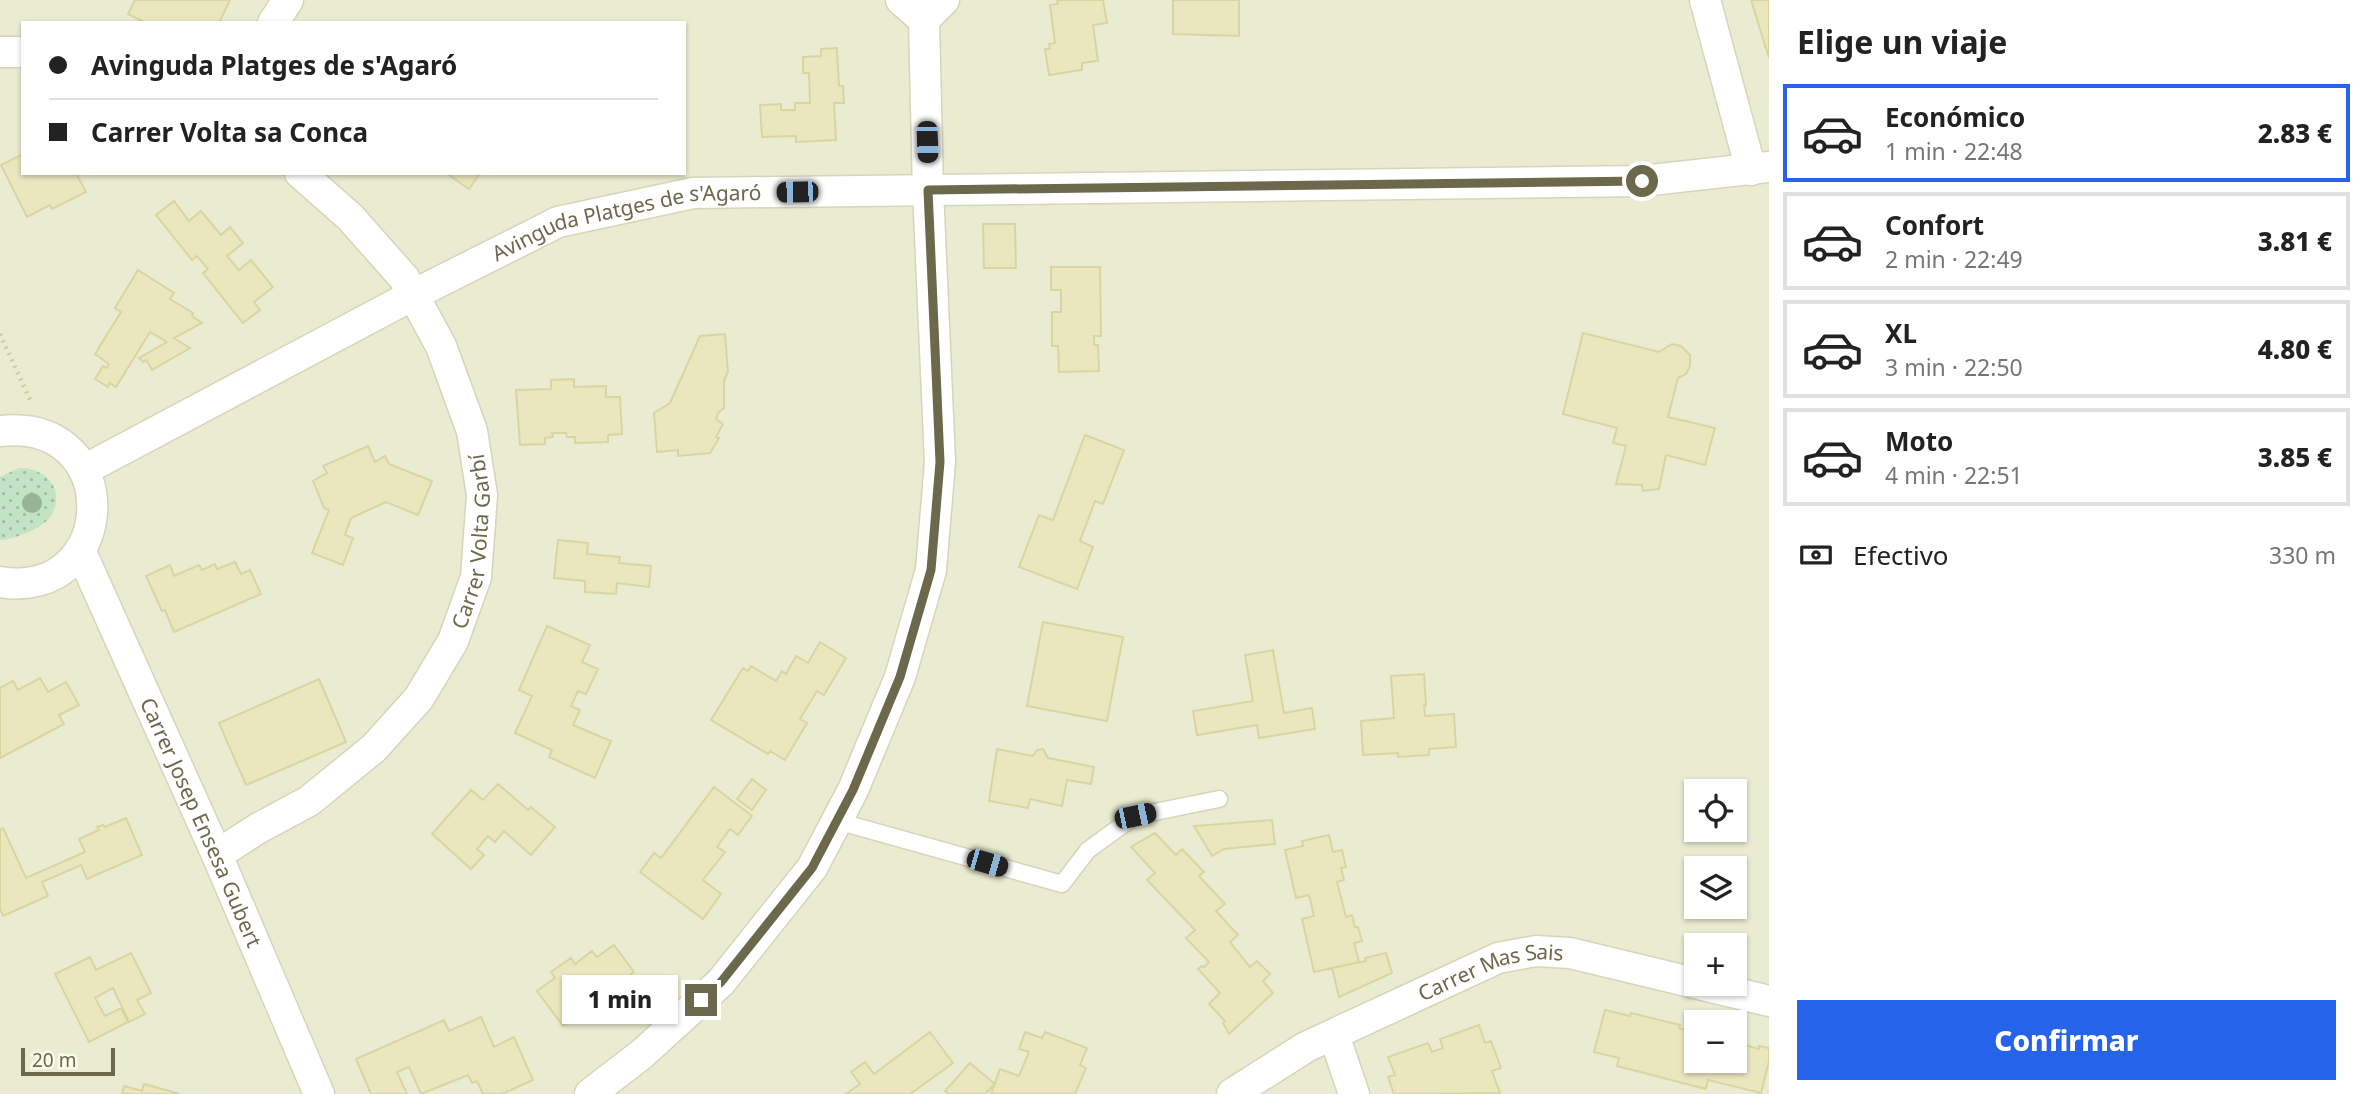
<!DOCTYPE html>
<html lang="es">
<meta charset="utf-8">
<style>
:root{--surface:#fff;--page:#f2f2f2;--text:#222;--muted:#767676;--line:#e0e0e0;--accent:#2563eb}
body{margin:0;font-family:"Noto Sans",sans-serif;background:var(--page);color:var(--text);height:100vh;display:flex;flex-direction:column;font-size:26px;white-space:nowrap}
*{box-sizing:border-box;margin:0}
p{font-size:23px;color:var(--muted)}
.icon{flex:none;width:38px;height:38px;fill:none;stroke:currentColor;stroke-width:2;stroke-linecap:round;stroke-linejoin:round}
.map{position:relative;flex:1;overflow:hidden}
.details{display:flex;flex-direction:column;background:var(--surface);width:595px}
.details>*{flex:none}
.hud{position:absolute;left:21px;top:21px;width:665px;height:154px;border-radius:0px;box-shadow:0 2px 5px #0004;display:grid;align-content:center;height:154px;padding:0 28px;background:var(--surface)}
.buttons{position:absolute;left:1684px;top:779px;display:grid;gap:14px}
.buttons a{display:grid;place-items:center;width:63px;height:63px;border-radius:0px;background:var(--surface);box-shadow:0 2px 5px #0004;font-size:35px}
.scale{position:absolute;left:21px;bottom:18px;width:94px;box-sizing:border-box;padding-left:7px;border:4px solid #6c684c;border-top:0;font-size:19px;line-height:24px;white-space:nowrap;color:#6c684c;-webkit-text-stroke:5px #f9fce8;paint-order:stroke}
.end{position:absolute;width:32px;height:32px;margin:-16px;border:9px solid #6c684c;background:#fff;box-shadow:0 0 0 4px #fff}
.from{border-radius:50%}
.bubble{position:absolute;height:49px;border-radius:0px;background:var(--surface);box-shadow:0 2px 5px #0004;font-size:23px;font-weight:800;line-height:49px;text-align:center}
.car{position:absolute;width:21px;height:42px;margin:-21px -10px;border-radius:9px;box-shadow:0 0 5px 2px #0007;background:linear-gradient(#222 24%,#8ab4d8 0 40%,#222 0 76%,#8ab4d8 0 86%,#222 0)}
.hud b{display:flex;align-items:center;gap:24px;height:66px;font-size:26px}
.hud b+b{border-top:2px solid var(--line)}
.hud i{width:18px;height:18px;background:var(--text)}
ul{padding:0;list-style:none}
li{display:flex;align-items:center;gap:21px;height:98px;margin:0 14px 10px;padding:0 14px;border:4px solid var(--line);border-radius:0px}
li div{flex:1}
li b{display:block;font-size:26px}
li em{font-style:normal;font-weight:800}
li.on{border-color:var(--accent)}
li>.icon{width:63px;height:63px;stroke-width:1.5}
h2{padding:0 28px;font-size:32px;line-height:84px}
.pay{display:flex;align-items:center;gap:18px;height:77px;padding:0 28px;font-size:26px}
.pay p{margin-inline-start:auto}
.cta{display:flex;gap:14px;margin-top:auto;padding:14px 28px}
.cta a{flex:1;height:80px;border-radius:0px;background:var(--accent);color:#fff;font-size:28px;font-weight:800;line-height:80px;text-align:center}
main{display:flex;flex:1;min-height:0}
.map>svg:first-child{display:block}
.residential{fill:#e9ecd0;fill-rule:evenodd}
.grass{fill:url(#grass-dots)}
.building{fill:#eae6be;stroke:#dad5a0;stroke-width:2}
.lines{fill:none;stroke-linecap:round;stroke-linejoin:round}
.lane-casing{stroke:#d6d5ba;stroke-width:19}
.street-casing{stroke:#d6d5ba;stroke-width:33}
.path{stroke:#cecaa1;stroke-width:4.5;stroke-dasharray:2 5;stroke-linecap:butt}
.lane{stroke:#fff;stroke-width:16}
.street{stroke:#fff;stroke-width:30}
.tree{fill:#98b396}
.route{stroke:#6c684c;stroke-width:9}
.labels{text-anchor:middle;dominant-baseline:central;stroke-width:5;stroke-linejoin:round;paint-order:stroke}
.street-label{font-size:21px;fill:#6c684c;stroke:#f9fce8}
</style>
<main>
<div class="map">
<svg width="1769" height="1094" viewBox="0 0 1769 1094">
<defs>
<pattern id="grass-dots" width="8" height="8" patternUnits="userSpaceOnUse" patternTransform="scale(1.75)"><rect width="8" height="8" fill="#c3e3c7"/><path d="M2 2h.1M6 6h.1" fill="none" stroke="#a2bca4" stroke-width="1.8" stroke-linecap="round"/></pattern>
</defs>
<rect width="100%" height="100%" fill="#f5f8e2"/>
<path class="residential" d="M0,0h1769v1094h-1769zM23,23h661v150h-661zM1696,791h38v39h-38zM1696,868h38v38h-38zM1696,945h38v39h-38zM1696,1022h38v38h-38z"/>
<path class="grass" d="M19,468c28,-1 48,24 31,49 -8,12 -36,22 -50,23v-63z"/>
<path class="building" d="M135,0h95l-11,23h-73l-18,-9z
M1057,0h46l4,23 -14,2 5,36 -16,2v7l-33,5 -4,-26h5l-1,-5 6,-1 -5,-38 8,-1z
M1173,0h66v36l-66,-2z
M1751,0h18v58z
M837,48l2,38h4l1,17h-10l2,37 -40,2v-6l-34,1 -2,-32 21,-1v6h14v-7h15l-1,-30h-6v-16l18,-1v-7z
M23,154v19h53l10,19 -34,17 -2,-4 -23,12 -26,-52z
M446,173h34l-11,16z
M174,201l15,20 12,-10 20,24 9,-8 13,16 -16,13 12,14 12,-10 22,27 -19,15 6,8 -17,13 -40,-50 5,-4 -11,-13 -5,4 -36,-45z
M983,224h32l1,44h-32z
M1051,267h49l1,69h-7v9h4l1,26 -40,1 -1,-26h-6v-34h9v-22h-10z
M138,270l36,23 -4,6 23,14 -1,3 10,7 -28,15 16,10 -38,22 -6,-10 -3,2 -4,-4 28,-16 -17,-10 -34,55 -6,-4 -2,4 -13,-8 8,-13 4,2 2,-4 -14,-10 26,-42 -6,-4z
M1583,333l76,19 13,-8 9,2 9,9v11l-4,8 -8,4 -10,39 47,11 -10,37 -39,-10 -7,34 -16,2 -1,-6 -26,-1 10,-38 -13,-3 4,-15 -54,-14z
M725,334l3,38 -4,9v27l-6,5 -2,6 7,5 -7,13 3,1 -9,15 -32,3v-6l-21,2 -3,-39 16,-10 30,-67z
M574,379v8l32,-1v11h14l2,37 -14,1v7l-33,1v-6h-8l-1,-4h-14l1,4 -8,1v6l-25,1 -4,-55 35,-1v-9z
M1085,435l39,15 -21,54 -8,-3 -15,40 13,6 -16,42 -58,-22 20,-52 14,5z
M368,446l7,16 10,-6 4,8 43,17 -14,34 -32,-13 -35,16 -6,17 8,3 -10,27 -31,-12 17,-43 -5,-2 -11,-27 14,-8 -4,-7z
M558,540l30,3 -1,11 33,3 -1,6 32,3 -2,21 -32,-4 -1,11 -31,-2v-11l-31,-3z
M235,562l6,12 9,-4 11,24 -87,38 -9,-22 -3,1 -16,-35 24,-11 4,11 25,-11 3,5 13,-6 2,5z
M1043,622l80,15 -16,84 -80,-15z
M547,626l43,19 -8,17 16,7 -12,25 -8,-3 -7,15 9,4 -7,15 38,16 -16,37 -46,-21 3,-7 -37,-17 17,-37 -13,-6z
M820,642l26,16 -22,37 -7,-4 -17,28 7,4 -22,37 -15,-9 -2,3 -57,-34 32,-52 5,3 3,-5 25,15 6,-10 4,3 10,-18 12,7z
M1273,650l11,63 28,-5 3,21 -56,9 -2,-13 -60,10 -4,-24 60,-10 -8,-46z
M1424,674l2,31h-2l1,11 29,-2 2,33 -27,2v6l-31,2v-4l-35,2 -2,-34 33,-3 -3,-42z
M40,678l8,14 18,-10 13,23 -20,10 5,9 -64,34v-70l13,-7 5,9z
M319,679l27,63 -100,43 -27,-62z
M997,749l36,7 4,-6 6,-1 5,9 46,9 -3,17 -24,-4 -5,26 -32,-7 -2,9 -39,-7z
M752,779l14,11 -14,20 -15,-11z
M498,784l30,26 3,-3 24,20 -24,28 -27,-24 -9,11 -7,-6 -11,13 7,6 -13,14 -39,-35 39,-44 12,10z
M714,787l38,29 -14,19 -8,-6 -13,18 8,5 -22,28 18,14 -18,25 -63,-47 14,-19 7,5z
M126,818l16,37 -55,24 -6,-14 -39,17 6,14 -45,20 -3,-7v-79l3,-2 23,50 59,-26 -6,-13 20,-9 -2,-3 6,-2 2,2z
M1272,820l3,24 -51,5 -12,7 -18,-30z
M1155,833l21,22 6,-6 22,23 -5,4 26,28 -9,7 22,24 -8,7 20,25 7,-6 13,13 -7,7 10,12 -44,41 -6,-11 2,-2 -16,-17 11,-11 -22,-24 4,-3 2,1 5,-5 -23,-24 9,-8 -48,-50 8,-7 -24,-26z
M1329,835l4,17 9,-2 4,17 -5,1 3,12 -7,2 9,35 6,-2 3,12h3l4,14 -8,2 5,19 -45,10 -12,-53 12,-3 -5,-21 -13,3 -11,-48 18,-4 -1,-5z
M614,945l20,27 -18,13 -4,-6 -19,13 9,13 -11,8 -3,-4 -25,17 -26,-35 18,-13 -4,-6 20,-14 4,6 17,-13 5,6z
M131,953l20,40 -14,7 8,14 -16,8 -16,-34 -18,10 10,18 16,-8 7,14 -39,20 -34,-68 35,-17 6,13z
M1386,953l6,20 -53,24 -7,-29 34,-7 -1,-3z
M1605,1010l25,6 1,-3 49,12 -1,3 17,5v27h38v-18l25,7v-3l10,2v13l-8,32 -53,-13 -2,9 -89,-23 2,-8 -25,-6z
M481,1017l13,30 20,-10 19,43 -31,14h-19l-6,-13 -5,2 -4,-8 -47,19 -12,-27 -12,5 10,22h-36l-15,-35 88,-39 5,11z
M1479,1025l6,18 6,-2 10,27 -9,3 8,22 -106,1 -6,-17 7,-2 -7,-18 40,-14 4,9 11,-4 -3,-9z
M930,1032l23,31 -43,31h-64l14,-10 -9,-12 14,-10 9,12z
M1025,1032l17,6 3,-6 42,16 -7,17 6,3 -11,26h-84l9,-25 19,7 10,-24 -10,-3z
M970,1063l25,21 -10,10h-36l-4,-3z
M144,1084l36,10h-58l2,-8 18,5z"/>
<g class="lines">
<g class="lane-casing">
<path id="lane" d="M837,821l225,63 26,-34 47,-34 84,-17"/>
</g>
<g class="street-casing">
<g id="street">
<path d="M901,0l23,20"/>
<path d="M1705,0l46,170"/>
<path d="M924,20l20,-20"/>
<path d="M273,23l15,-23"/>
<path d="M0,52h23"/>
<path d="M0,431c126,-14 120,170 0,151"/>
<path id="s1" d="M84,470l329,-175 145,-73 135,-29 949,-12 127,-14"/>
<path id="s2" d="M80,550l137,305 102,239"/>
<path id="s3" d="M217,855l40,-26 52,-28 65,-53 45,-50 34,-57 23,-64 6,-82 -10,-64 -31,-85 -37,-68 -54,-61 -50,-44"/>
<path d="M1334,1035l20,59"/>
<path d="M590,1094l52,-40 79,-72 91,-114 41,-78 47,-113 31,-107 9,-108 -12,-272 -4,-170"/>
<path id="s4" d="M1232,1094l74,-47 192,-89 38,-7 34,2 199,48"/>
</g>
</g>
<path class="path" d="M0,334l31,68"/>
<use href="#lane" class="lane"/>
<use href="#street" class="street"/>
</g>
<circle class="tree" cx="32" cy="503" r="10"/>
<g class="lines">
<path class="route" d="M701,1000l20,-18 91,-114 41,-78 47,-113 31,-107 9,-108 -12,-272 714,-9"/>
</g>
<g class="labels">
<g class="street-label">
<text stroke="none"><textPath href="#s1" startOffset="602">Avinguda Platges de s'Agaró</textPath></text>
<text stroke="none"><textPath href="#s3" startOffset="427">Carrer Volta Garbí</textPath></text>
<text stroke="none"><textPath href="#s2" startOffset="298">Carrer Josep Ensesa Gubert</textPath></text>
<text stroke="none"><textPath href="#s4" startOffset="289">Carrer Mas Sais</textPath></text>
</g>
</g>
</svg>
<div class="buttons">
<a><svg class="icon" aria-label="locate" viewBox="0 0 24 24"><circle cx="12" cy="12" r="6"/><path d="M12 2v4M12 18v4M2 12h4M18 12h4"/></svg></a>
<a><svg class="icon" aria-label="layers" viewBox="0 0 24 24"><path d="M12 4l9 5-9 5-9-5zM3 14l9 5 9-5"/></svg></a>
<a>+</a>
<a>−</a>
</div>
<div class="scale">20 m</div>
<i class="end from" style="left:1642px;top:181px"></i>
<i class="end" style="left:701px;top:1000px"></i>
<div class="bubble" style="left:562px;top:975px;width:116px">1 min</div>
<i class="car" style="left:927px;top:142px;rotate:178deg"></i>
<i class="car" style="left:797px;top:192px;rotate:269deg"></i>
<i class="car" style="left:1135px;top:816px;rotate:78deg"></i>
<i class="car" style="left:987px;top:863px;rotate:106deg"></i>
<div class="hud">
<b><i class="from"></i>Avinguda Platges de s'Agaró</b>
<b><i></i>Carrer Volta sa Conca</b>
</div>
</div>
<section class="details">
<h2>Elige un viaje</h2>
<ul>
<li class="on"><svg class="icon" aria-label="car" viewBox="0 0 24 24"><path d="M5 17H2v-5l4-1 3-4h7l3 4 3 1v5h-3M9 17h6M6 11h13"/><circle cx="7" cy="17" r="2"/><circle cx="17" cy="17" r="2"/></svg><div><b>Económico</b><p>1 min · 22:48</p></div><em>2.83 €</em></li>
<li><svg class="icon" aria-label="car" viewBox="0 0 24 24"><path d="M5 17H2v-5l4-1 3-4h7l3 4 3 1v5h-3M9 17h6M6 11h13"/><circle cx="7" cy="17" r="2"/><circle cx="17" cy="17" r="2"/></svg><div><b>Confort</b><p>2 min · 22:49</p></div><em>3.81 €</em></li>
<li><svg class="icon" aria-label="car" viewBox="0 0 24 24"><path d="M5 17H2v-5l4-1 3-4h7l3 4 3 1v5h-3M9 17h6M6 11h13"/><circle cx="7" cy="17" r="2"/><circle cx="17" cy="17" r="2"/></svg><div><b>XL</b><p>3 min · 22:50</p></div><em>4.80 €</em></li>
<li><svg class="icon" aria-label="car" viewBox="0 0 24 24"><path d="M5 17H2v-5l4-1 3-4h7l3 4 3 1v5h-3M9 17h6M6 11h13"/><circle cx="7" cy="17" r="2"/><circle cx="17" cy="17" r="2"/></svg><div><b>Moto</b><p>4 min · 22:51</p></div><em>3.85 €</em></li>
</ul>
<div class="pay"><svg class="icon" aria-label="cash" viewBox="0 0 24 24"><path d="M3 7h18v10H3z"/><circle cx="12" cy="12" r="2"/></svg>Efectivo<p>330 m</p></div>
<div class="cta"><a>Confirmar</a></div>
</section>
</main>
